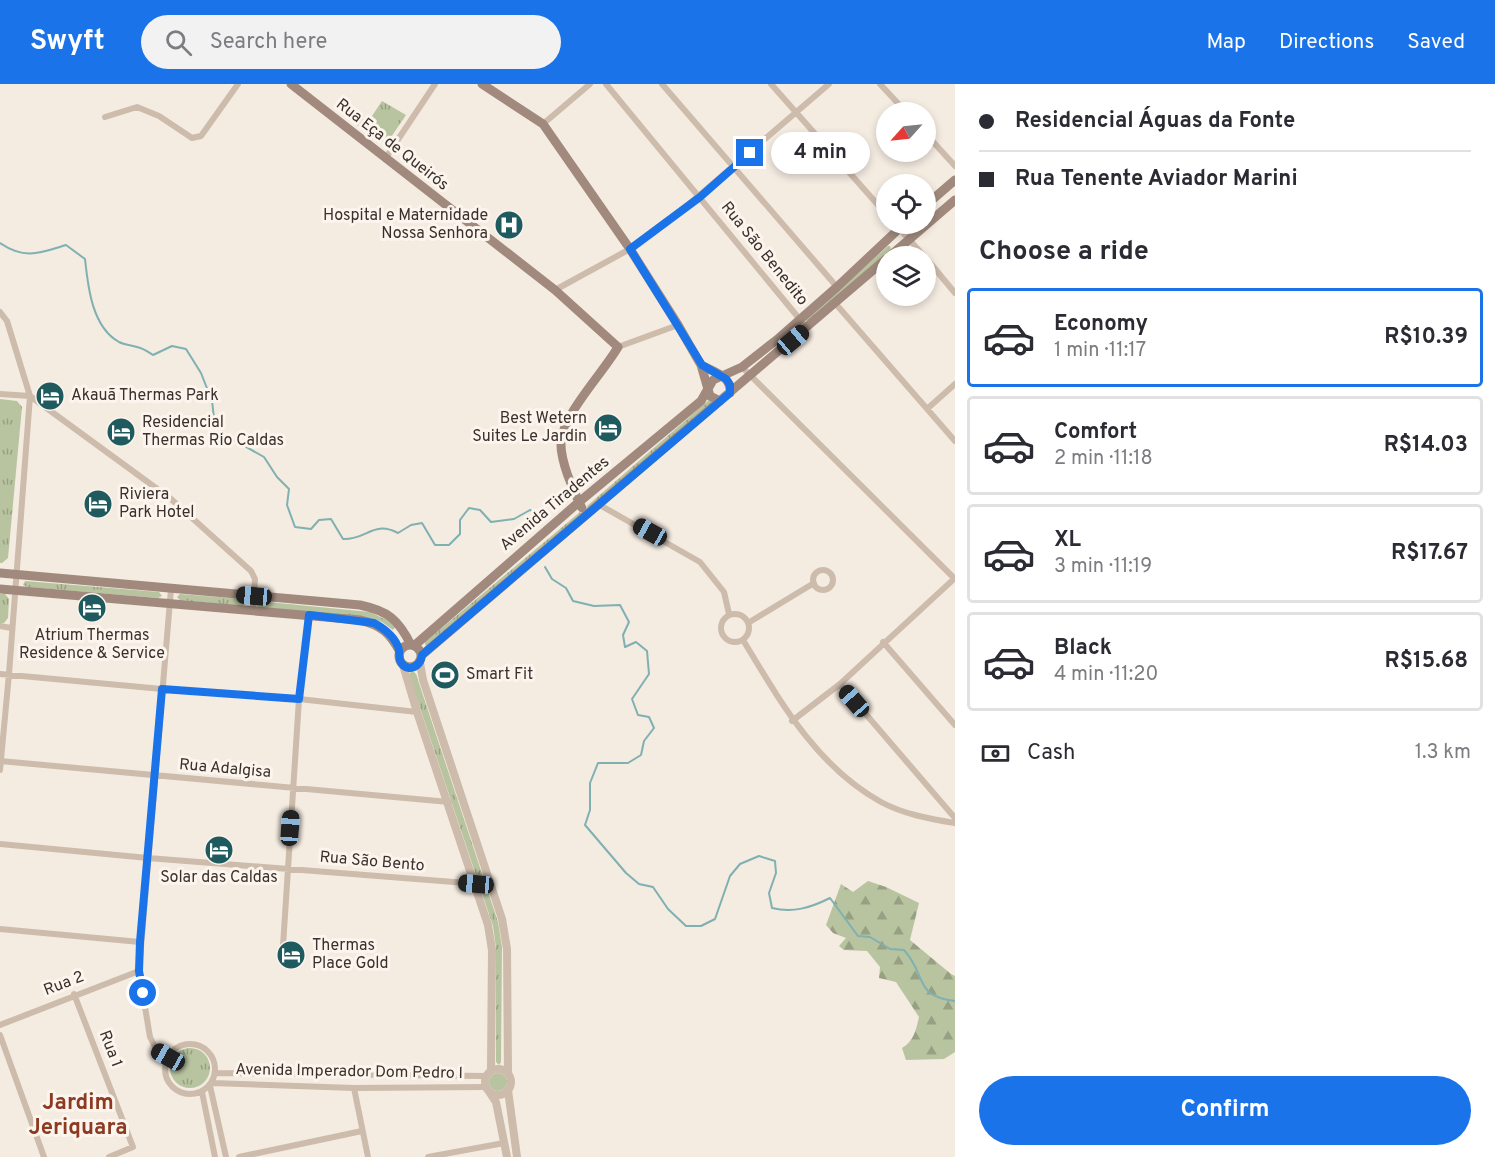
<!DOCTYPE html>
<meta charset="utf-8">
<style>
:root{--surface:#fff;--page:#f2f2f3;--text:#2b2b33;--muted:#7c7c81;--line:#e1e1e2;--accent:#1a73e8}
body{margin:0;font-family:Overpass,sans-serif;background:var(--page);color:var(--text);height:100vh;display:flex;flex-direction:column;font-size:22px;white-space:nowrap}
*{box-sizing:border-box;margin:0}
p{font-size:20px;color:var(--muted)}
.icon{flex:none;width:33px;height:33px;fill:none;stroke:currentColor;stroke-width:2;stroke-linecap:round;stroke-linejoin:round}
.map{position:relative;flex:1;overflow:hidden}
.sheet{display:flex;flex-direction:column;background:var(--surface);width:540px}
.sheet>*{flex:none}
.hud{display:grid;align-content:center;height:132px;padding:0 24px;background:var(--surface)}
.needle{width:39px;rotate:243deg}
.tools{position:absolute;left:876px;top:18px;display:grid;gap:12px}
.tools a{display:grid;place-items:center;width:60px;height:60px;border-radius:50%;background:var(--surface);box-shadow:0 3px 9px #0003;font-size:30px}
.end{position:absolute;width:27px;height:27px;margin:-14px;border:8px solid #1a73e8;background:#fff;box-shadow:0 0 0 3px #fff}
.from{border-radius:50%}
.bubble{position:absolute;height:42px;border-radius:21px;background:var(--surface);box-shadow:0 3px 9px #0003;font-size:20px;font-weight:700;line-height:42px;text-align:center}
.car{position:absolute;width:18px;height:36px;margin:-18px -9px;border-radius:8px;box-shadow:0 0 4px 2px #0007;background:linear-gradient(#222 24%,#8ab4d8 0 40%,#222 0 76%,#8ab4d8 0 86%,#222 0)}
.hud b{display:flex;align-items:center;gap:21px;height:57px;font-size:22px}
.hud b+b{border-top:2px solid var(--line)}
.hud i{width:15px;height:15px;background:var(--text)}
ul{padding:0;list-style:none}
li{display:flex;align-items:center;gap:18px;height:99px;margin:0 12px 9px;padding:0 12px;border:3px solid var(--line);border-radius:6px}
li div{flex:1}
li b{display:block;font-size:22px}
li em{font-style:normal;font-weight:700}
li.selected{border-color:var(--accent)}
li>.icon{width:54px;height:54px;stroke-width:1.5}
h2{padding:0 24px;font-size:27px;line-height:72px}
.pay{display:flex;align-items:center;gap:15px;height:66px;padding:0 24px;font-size:22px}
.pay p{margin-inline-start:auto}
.button{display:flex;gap:12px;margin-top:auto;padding:12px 24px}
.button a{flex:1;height:69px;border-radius:36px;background:var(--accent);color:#fff;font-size:24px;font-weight:700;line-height:69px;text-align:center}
header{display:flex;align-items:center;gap:36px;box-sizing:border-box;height:84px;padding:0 30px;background:var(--accent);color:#fff}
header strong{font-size:28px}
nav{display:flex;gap:33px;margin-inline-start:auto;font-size:21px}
.search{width:420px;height:54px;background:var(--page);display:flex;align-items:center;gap:15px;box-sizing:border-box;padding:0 21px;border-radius:33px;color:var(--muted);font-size:22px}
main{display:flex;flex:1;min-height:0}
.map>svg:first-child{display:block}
.grass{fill:url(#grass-tufts)}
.forest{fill:url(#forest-firs)}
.pitch{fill:#b8c4a0}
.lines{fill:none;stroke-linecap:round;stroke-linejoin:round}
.stream{stroke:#7fb0b2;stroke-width:2}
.minor{stroke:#cdbbac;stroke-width:6}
.tertiary{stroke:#cdbbac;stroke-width:8}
.secondary{stroke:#a18a7d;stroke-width:9}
.route{stroke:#1a73e8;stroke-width:8}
.labels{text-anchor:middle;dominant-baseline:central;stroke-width:6;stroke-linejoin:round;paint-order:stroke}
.street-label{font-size:16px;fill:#3b302b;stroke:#fbf5ee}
.poi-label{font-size:16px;fill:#3b302b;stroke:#fbf5ee;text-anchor:start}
.district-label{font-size:22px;font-weight:bold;fill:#8c3b22;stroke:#fbf5ee}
</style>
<header>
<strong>Swyft</strong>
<div class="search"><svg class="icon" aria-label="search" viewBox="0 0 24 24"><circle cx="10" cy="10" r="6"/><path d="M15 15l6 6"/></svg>Search here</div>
<nav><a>Map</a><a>Directions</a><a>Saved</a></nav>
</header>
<main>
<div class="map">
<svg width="955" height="1073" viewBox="0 0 955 1073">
<defs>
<pattern id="grass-tufts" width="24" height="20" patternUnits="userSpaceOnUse" patternTransform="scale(1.5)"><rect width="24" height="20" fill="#b8c4a0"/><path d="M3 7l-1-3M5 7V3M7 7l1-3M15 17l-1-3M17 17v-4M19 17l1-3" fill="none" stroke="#97a083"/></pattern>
<pattern id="forest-firs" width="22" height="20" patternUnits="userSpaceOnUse" patternTransform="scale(1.5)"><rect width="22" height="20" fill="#b8c4a0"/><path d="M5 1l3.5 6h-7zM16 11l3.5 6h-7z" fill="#97a083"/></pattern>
</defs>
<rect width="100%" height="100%" fill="#f4ebe1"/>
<path class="grass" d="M382,17l24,14 -17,25 -11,3 -26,-22 5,-7 11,8z
M888,162h2l1,4 -82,71 -4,-1z
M0,315l17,2 5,6 -14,151 -6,5h-2z
M710,315l3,3 -125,107 -1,-3z
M580,428l1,2 -154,131h-2v-3z
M25,497l134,11 3,4 -4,2 -131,-11 -4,-2z
M0,510h5l4,5 -1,19 -4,5h-4z
M180,510l63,5 3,4 -3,3 -63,-6 -3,-3z
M258,517l112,11 19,9 6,6 -2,3 -11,-8 -13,-4 -110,-11 -2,-1z
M412,586l4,4 82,248 4,25 -1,115 -2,3 -3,-3v-114l-3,-22 -84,-251z
M170 984a20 20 0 1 1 40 0a20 20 0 1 1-40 0Z
M489 998a9 9 0 1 1 18 0a9 9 0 1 1-18 0Z"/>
<path class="forest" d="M868,797l18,6 33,16 -9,37 41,34 4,2v76l-11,7 -38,1 -4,-12c12,-7 14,-18 17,-31l-23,-35 -17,-4 1,-11 -13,-16 -23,-1 -5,-4 7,-8 -13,-5 -7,-8 15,-41 12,8z"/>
<path class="pitch" d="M384,32l11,9 -11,15 -11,-8z"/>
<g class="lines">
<path class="stream" d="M0,159c25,17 40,10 66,2l19,14c3,28 7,68 34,83 6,3 12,3 18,5 6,1 11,5 16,8l19,-9 14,3 15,24 11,28 2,17 11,17 39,22 13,20 12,12 -2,16 8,22 16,2 8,-9 12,-1 12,20c24,1 30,-19 55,-6l13,-8 11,-2 13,22h14l11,-11v-14l9,-12 11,2 11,12 23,-3 16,-9 10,5
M545,483l7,12 14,9 7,13 21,5 26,-1 9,17 -6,13 2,12 11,-5 11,9 2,23 -17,25 6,16 11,2 5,11 -10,13 -3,14 -13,8h-30l-8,20v27l-5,15 41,48 13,11 14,3 15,22 18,17h15l14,-7 15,-43 10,-12 19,-8 16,5 1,12 -7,20 3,15c21,5 38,0 58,-10l28,38 12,1 20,12 14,1c23,25 9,46 51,51"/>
<path class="minor" d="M606,0l196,238
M662,0l175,203
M771,0l115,130
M880,0l26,28
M105,33l32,-10 22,9 33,22 9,-2 37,-52
M543,40l47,-40
M926,50l29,32
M385,75l50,-75
M895,140l29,32
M926,174l29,35
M555,206l75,-41 44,-32 155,-133
M835,219l120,138
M0,228l7,9 23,75 -21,278 -9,96
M618,263l60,-22
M742,283l213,212
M0,310l30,2
M30,312l141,103 80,72 4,8 -2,31
M927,325l28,-25
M598,420l102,58 24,30 5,22
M813 496a10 10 0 1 1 20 0a10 10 0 1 1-20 0Z
M721 544a14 14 0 1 1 28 0a14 14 0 1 1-28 0Z
M748,539l66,-40
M0,542l11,2
M743,556c37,61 73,126 138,162 22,12 49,17 74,21
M883,558l72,83
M0,590l162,15 137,10 118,13
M840,600l115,134
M792,637l48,-37 115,-106
M0,677l449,41
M0,760l148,14 344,27
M0,845l140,13
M283,862l16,-247 10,-84
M74,910l59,153 -24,10
M0,941l139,-54
M0,951l44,122
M165 985a25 25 0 1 1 50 0a25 25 0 1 1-50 0Z
M168,973l-11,-6 -7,-14 -11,-66 32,-382
M216,989l269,3
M212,999l142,5 131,-1
M210,1002l16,71
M354,1004l14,69
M202,1008l13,65
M239,1073l123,-26
M428,1073l76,-14"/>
<path class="tertiary" d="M420,579l3,17 79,239 5,30 1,124
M403,581l14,47 71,213 4,25 -1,120
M485 998a13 13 0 1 1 26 0a13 13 0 1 1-26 0Z
M508,1006l9,67
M490,1009l6,9 11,55"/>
<path class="secondary" d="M291,0l264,206 63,57c-15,26 -55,67 -57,95 -1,18 12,49 21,66
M482,0l61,40 87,125 48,76 23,40 9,31 10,5
M926,121l29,-25
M890,172l65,-56
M701,281c13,7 31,11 29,28
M0,489l360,32c28,6 38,14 51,40
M0,505l360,31c21,5 30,13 40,32
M399 572a11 11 0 1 1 22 0a11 11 0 1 1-22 0Z
M415,561l164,-143 122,-101 12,-21 29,-13 37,-29 58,-51 67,-63
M422,571l464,-396"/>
</g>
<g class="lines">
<path class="route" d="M143,909l-4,-22 1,-29 22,-253 137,10 10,-84 65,8c11,6 22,15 25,27 1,5 -1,9 3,14 8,9 19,1 20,-9l308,-262v-8l-4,-6 -24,-14 -72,-116 70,-52 50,-44"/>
</g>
<defs>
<g id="hospital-disc" transform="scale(1.5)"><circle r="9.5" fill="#1f5a5e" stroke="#fbf5ee"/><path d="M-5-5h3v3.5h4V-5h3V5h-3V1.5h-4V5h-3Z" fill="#fff"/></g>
<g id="hotel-disc" transform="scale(1.5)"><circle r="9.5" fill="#1f5a5e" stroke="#fbf5ee"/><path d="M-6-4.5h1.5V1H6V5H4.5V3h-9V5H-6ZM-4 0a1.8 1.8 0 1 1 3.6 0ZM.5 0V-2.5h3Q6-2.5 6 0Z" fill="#fff"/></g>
<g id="stadium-disc" transform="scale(1.5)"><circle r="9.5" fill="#1f5a5e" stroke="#fbf5ee"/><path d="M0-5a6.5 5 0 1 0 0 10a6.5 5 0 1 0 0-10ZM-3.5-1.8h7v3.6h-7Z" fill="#fff"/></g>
</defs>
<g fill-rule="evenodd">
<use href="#hospital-disc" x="509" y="141"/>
<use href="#hotel-disc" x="50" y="312"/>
<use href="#hotel-disc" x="608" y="344"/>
<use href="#hotel-disc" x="121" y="348"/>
<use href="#hotel-disc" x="98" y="420"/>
<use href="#hotel-disc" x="92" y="524"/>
<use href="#stadium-disc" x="445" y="591"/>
<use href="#hotel-disc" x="219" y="766"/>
<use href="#hotel-disc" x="291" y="871"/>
</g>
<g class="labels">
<g class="street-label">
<text transform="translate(392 61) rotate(38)">Rua Eça de Queirós</text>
<text transform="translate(764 170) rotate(51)">Rua São Benedito</text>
<text transform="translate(555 420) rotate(-40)">Avenida Tiradentes</text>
<text transform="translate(225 685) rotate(5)">Rua Adalgisa</text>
<text transform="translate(372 778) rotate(5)">Rua São Bento</text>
<text transform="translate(64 900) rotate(-21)">Rua 2</text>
<text transform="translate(110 965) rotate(69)">Rua 1</text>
<text transform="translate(349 988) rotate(1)">Avenida Imperador Dom Pedro l</text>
</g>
<g class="poi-label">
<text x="488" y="132" text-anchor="end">Hospital e Maternidade<tspan x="488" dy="18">Nossa Senhora</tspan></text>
<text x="71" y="312">Akauã Thermas Park</text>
<text x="587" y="335" text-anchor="end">Best Wetern<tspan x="587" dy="18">Suites Le Jardin</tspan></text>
<text x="142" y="339">Residencial<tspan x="142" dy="18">Thermas Rio Caldas</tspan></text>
<text x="119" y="411">Riviera<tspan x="119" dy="18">Park Hotel</tspan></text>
<text x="92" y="552" text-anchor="middle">Atrium Thermas<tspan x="92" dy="18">Residence &amp; Service</tspan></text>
<text x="466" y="591">Smart Fit</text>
<text x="219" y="794" text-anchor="middle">Solar das Caldas</text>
<text x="312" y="862">Thermas<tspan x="312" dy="18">Place Gold</tspan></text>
</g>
<g class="district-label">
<text x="78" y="1019">Jardim<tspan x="78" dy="25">Jeriquara</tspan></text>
</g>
</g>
</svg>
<div class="tools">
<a><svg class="needle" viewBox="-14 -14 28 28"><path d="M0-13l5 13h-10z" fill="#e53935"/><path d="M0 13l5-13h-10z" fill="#7c7c81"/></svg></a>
<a><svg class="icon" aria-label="locate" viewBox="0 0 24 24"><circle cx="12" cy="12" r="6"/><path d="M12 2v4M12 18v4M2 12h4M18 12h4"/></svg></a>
<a><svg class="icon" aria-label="layers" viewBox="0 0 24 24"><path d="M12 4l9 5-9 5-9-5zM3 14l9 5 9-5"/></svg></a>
</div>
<i class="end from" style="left:143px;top:909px"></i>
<i class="end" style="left:750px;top:69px"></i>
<div class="bubble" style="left:771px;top:48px;width:99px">4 min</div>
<i class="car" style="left:793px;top:256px;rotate:50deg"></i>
<i class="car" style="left:650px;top:448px;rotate:299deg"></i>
<i class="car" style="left:254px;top:512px;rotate:275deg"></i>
<i class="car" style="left:854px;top:617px;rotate:319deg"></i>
<i class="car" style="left:290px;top:744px;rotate:4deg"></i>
<i class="car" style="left:476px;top:800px;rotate:275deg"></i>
<i class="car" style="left:168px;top:973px;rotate:299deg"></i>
</div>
<section class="sheet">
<div class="hud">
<b><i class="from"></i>Residencial Águas da Fonte</b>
<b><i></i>Rua Tenente Aviador Marini</b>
</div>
<h2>Choose a ride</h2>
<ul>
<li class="selected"><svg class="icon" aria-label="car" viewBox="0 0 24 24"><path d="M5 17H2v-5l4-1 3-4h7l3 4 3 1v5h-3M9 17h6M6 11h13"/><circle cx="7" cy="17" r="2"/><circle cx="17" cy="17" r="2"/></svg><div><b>Economy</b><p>1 min · 11:17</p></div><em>R$10.39</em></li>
<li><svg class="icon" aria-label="car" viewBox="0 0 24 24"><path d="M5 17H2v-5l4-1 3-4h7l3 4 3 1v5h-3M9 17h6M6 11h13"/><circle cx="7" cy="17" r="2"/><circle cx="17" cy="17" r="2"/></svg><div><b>Comfort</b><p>2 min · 11:18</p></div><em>R$14.03</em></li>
<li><svg class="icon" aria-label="car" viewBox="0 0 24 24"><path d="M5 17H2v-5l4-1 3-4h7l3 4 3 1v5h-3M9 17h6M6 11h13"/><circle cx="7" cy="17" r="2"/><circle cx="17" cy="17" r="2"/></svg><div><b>XL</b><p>3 min · 11:19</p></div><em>R$17.67</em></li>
<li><svg class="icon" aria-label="car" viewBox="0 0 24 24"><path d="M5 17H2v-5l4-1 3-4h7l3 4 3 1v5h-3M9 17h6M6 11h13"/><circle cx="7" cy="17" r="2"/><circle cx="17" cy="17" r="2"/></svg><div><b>Black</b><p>4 min · 11:20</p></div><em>R$15.68</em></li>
</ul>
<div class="pay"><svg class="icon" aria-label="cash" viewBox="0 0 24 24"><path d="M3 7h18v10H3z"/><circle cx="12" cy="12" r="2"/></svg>Cash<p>1.3 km</p></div>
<div class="button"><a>Confirm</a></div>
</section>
</main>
